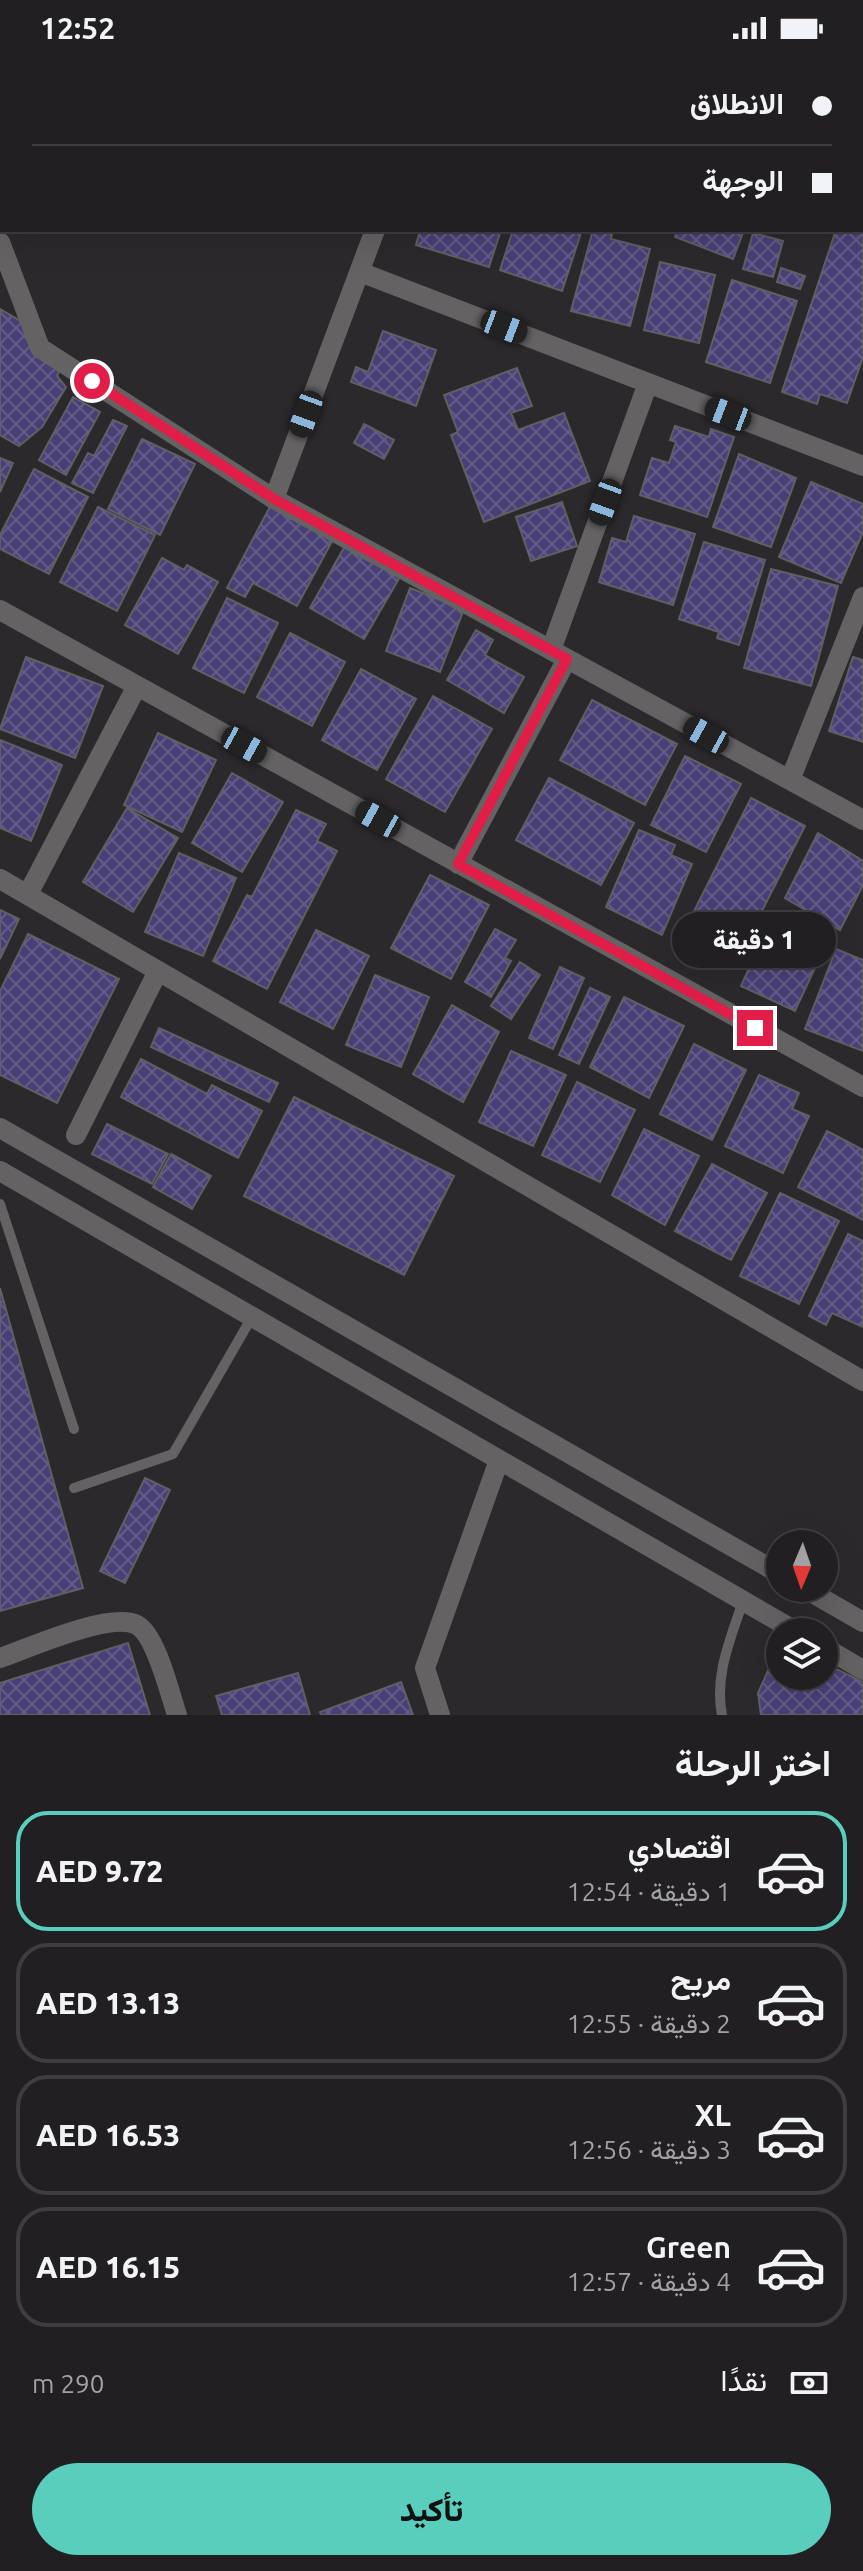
<!DOCTYPE html>
<html lang="ar">
<meta charset="utf-8">
<style>
:root{--surface:#211f22;--page:#29272a;--text:#f1f3f6;--muted:#a2a2a5;--line:#3e3d40;--accent:#5acebd}
body{margin:0;font-family:Ubuntu,Vazirmatn,sans-serif;background:var(--page);color:var(--text);direction:rtl;height:100vh;display:flex;flex-direction:column;font-size:30px;white-space:nowrap}
*{box-sizing:border-box;margin:0}
p{font-size:26px;color:var(--muted)}
.icon{flex:none;width:44px;height:44px;fill:none;stroke:currentColor;stroke-width:2;stroke-linecap:round;stroke-linejoin:round}
.map{position:relative;height:1659px;overflow:hidden;direction:ltr}
.details{display:flex;flex-direction:column;background:var(--surface);flex:1}
.details>*{flex:none}
.hud{position:absolute;left:0px;top:0px;width:864px;height:176px;box-shadow:0 8px 32px #0002,0 0 0 2px var(--line);direction:rtl;display:grid;align-content:center;height:176px;padding:0 32px;background:var(--surface)}
.needle{width:52px;rotate:182deg}
.buttons{position:absolute;left:766px;top:1474px;display:grid;gap:16px}
.buttons a{display:grid;place-items:center;width:72px;height:72px;border-radius:50%;background:var(--surface);box-shadow:0 8px 32px #0002,0 0 0 2px var(--line);font-size:40px}
.end{position:absolute;width:36px;height:36px;margin:-18px;border:10px solid #e11d48;background:#fff;box-shadow:0 0 0 4px #fff}
.from{border-radius:50%}
.bubble{position:absolute;height:56px;border-radius:28px;background:var(--surface);box-shadow:0 8px 32px #0002,0 0 0 2px var(--line);font-size:26px;font-weight:800;line-height:56px;text-align:center;direction:rtl}
.car{position:absolute;width:24px;height:48px;margin:-24px -12px;border-radius:10px;box-shadow:0 0 6px 2px #0007;background:linear-gradient(#222 24%,#8ab4d8 0 40%,#222 0 76%,#8ab4d8 0 86%,#222 0)}
.hud b{display:flex;align-items:center;gap:28px;height:76px;font-size:30px}
.hud b+b{border-top:2px solid var(--line)}
.hud i{width:20px;height:20px;background:var(--text)}
ul{padding:0;list-style:none}
li{display:flex;align-items:center;gap:24px;height:120px;margin:0 16px 12px;padding:0 16px;border:4px solid var(--line);border-radius:32px}
li div{flex:1}
li b{display:block;font-size:30px}
li em{font-style:normal;font-weight:800}
li.selected{border-color:var(--accent)}
li>.icon{width:72px;height:72px;stroke-width:1.5}
h2{padding:0 32px;font-size:36px;line-height:96px}
.pay{display:flex;align-items:center;gap:20px;height:88px;padding:0 32px;font-size:30px}
.pay p{margin-inline-start:auto}
.primary-button{display:flex;gap:16px;margin-top:auto;padding:16px 32px}
.primary-button a{flex:1;height:92px;border-radius:48px;background:var(--accent);color:#111;font-size:32px;font-weight:800;line-height:92px;text-align:center}
.status{display:flex;justify-content:space-between;align-items:center;height:56px;padding:0 40px;background:var(--surface);direction:ltr}
.status svg{height:22px;fill:currentColor}
.map>svg:first-child{display:block}
.building{fill:url(#building-cross-hatch);stroke:#5f5f64;stroke-width:2}
.lines{fill:none;stroke-linecap:round;stroke-linejoin:round}
.service{stroke:#656263;stroke-width:10}
.minor{stroke:#656263;stroke-width:20}
.route{stroke:#e11d48;stroke-width:10}
</style>
<div class="status"><b>12:52</b><svg viewBox="0 0 49 12"><path d="M0 12V9h3v3zM5 12V6h3v6zM10 12V3h3v9zM15 12V0h3v12zM26 1h20v11H26zM47 4h2v5h-2z"/></svg></div>
<div class="map">
<svg width="863" height="1659" viewBox="0 0 863 1659">
<defs>
<pattern id="building-cross-hatch" width="8" height="8" patternUnits="userSpaceOnUse" patternTransform="scale(2)"><rect width="8" height="8" fill="#484075"/><path d="M0 0l8 8M0 8l8-8" fill="none" stroke="#635c89"/></pattern>
</defs>
<rect width="100%" height="100%" fill="#2c292d"/>
<path class="building" d="M611,0h113l-1,2z
M420,174h81l-12,37 -73,-22z
M513,174h69l-20,61 -62,-21z
M593,174l19,3 -1,6 39,10 -20,77 -59,-15z
M677,174h67l-11,29 -58,-22z
M836,174h27v127l-16,46 -27,-9 -3,10 -35,-12z
M753,177l30,8 -10,36 -30,-8z
M660,206l55,13 -16,68 -55,-13z
M781,212l24,8 -5,13 -23,-7z
M732,224l65,21 -27,82 -64,-21z
M0,253l19,11 41,50 -3,6 9,11 -24,40 -23,19 -19,-11z
M383,275l53,19 -20,56 -65,-24 5,-15 12,5z
M517,312l15,38 -21,7 7,17 46,-17 26,68 -106,41 -33,-87 7,-3 -14,-37z
M73,341l27,15 -34,63 -27,-15z
M113,364l14,6 -34,67 -21,-10 16,-30 6,3z
M364,368l30,16 -10,19 -30,-16z
M675,370l34,11 2,-8 23,8 -27,80 -67,-22 12,-37 17,5 7,-21 -6,-2z
M142,383l53,25 -35,71 -52,-26z
M739,398l57,24 -25,69 -58,-20z
M0,402l13,5 -13,29z
M34,413l54,28 -39,77 -49,-25v-14z
M811,426l52,22v28l-22,51 -62,-26z
M273,445l63,33 -39,72 -44,-23 -8,14 -18,-9z
M562,446l15,44 -46,15 -15,-44z
M98,451l57,28 -38,76 -57,-29z
M634,460l61,18 -22,71 -74,-23 13,-44 14,4z
M704,486l61,18 -26,85 -22,-7 2,-6 -40,-13z
M346,488l55,31 -37,64 -54,-31z
M162,502l22,12 3,-5 31,17 -40,72 -53,-29z
M771,513l67,17 -27,100 -67,-18z
M410,532l54,21 -24,63 -54,-21z
M227,542l51,25 -34,70 -51,-25z
M476,574l17,10 -8,15 39,22 -20,36 -57,-33z
M290,577l55,29 -33,64 -55,-29z
M26,601l77,29 -28,72 -75,-29z
M853,601l10,3v82l-34,-11z
M361,613l55,30 -39,71 -55,-30z
M433,640l59,33 -47,83 -59,-33z
M592,644l85,44 -32,61 -85,-45z
M158,677l58,27 -34,72 -58,-27z
M0,684l62,25 -31,76 -31,-13z
M685,700l56,28 -35,68 -55,-27z
M232,717l51,29 -41,70 -50,-29z
M549,722l85,45 -33,62 -85,-45z
M751,742l54,28 -72,142 -54,-27z
M127,752l51,30 -45,74 -50,-30z
M296,754l30,14 -9,17 20,10 -70,138 -54,-28 34,-66 5,2z
M639,774l36,15 -4,10 21,9 -30,71 -56,-28z
M818,777l45,28v24l-23,45 -55,-32z
M179,797l57,25 -33,78 -58,-24z
M430,819l59,30 -38,74 -60,-31z
M0,854l19,9 -19,40z
M773,858l54,28 -32,69 -54,-25z
M495,873l21,11 -11,18 6,3 -20,36 -26,-15z
M316,874l53,26 -36,73 -53,-27z
M28,878l91,45 -62,124 -57,-28v-84z
M836,893l27,11v91l-58,-22z
M520,906l20,13 -29,44 -20,-13z
M560,911l24,11 -31,71 -24,-11z
M375,919l54,22 -28,70 -55,-22z
M590,932l20,9 -31,67 -20,-9z
M624,941l60,29 -35,72 -59,-31z
M452,949l47,27 -36,70 -50,-28z
M159,972l119,55 -9,19 -118,-55z
M694,988l52,26 -34,70 -52,-26z
M511,995l55,24 -33,71 -54,-24z
M141,1003l66,35 5,-9 50,26 -24,47 -117,-61z
M759,1019l40,18 -7,16 17,7 -26,57 -58,-27z
M577,1026l58,28 -35,72 -58,-27z
M294,1041l160,79 -50,99 -160,-79z
M107,1068l61,30 -16,30 -60,-30z
M644,1073l55,27 -34,69 -53,-30z
M827,1075l36,19v70l-65,-33z
M171,1098l40,22 -19,33 -39,-22z
M712,1108l55,29 -36,67 -56,-29z
M780,1137l59,28 -40,83 -59,-28z
M848,1178l15,7v86l-31,-14 -6,12 -17,-9z
M0,1232l83,300 -83,23z
M145,1422l25,12 -45,93 -25,-12z
M128,1587l22,72h-150v-32z
M780,1588v32h44v-13l39,19v33h-102l-3,-22z
M298,1617l12,42h-88l-6,-19z
M401,1626l12,33h-92l-1,-3z"/>
<g class="lines">
<path class="service" d="M0,1148l74,225
M74,1432l99,-34 79,-137
M722,1659c-8,-40 9,-77 21,-114"/>
<path class="minor" d="M415,0l6,2
M762,2l1,-2
M862,163l1,1
M0,186l40,106 234,151 589,321
M360,216l503,194
M274,443l101,-269
M0,554l863,477
M551,594l97,-267
M790,724l73,-183
M458,808l109,-205
M0,823l863,502
M28,838l109,-208
M0,1072l780,446
M76,1079l82,-164
M0,1115l797,461
M804,1532l59,34
M824,1591l39,23
M0,1602c29,-10 111,-47 137,-33 19,10 33,69 40,90
M440,1659l-15,-47 74,-208"/>
</g>
<g class="lines">
<path class="route" d="M92,325l182,118 293,160 -109,205 297,164"/>
</g>
</svg>
<div class="buttons">
<a><svg class="needle" viewBox="-14 -14 28 28"><path d="M0-13l5 13h-10z" fill="#e53935"/><path d="M0 13l5-13h-10z" fill="#a2a2a5"/></svg></a>
<a><svg class="icon" aria-label="layers" viewBox="0 0 24 24"><path d="M12 4l9 5-9 5-9-5zM3 14l9 5 9-5"/></svg></a>
</div>
<i class="end from" style="left:92px;top:325px"></i>
<i class="end" style="left:755px;top:972px"></i>
<div class="bubble" style="left:672px;top:856px;width:164px">1 دقيقة</div>
<i class="car" style="left:504px;top:271px;rotate:111deg"></i>
<i class="car" style="left:306px;top:358px;rotate:200deg"></i>
<i class="car" style="left:728px;top:358px;rotate:291deg"></i>
<i class="car" style="left:605px;top:446px;rotate:200deg"></i>
<i class="car" style="left:706px;top:679px;rotate:299deg"></i>
<i class="car" style="left:244px;top:689px;rotate:119deg"></i>
<i class="car" style="left:378px;top:763px;rotate:299deg"></i>
<div class="hud">
<b><i class="from"></i>الانطلاق</b>
<b><i></i>الوجهة</b>
</div>
</div>
<section class="details">
<h2>اختر الرحلة</h2>
<ul>
<li class="selected"><svg class="icon" aria-label="car" viewBox="0 0 24 24"><path d="M5 17H2v-5l4-1 3-4h7l3 4 3 1v5h-3M9 17h6M6 11h13"/><circle cx="7" cy="17" r="2"/><circle cx="17" cy="17" r="2"/></svg><div><b>اقتصادي</b><p>1 دقيقة · 12:54</p></div><em>AED 9.72</em></li>
<li><svg class="icon" aria-label="car" viewBox="0 0 24 24"><path d="M5 17H2v-5l4-1 3-4h7l3 4 3 1v5h-3M9 17h6M6 11h13"/><circle cx="7" cy="17" r="2"/><circle cx="17" cy="17" r="2"/></svg><div><b>مريح</b><p>2 دقيقة · 12:55</p></div><em>AED 13.13</em></li>
<li><svg class="icon" aria-label="car" viewBox="0 0 24 24"><path d="M5 17H2v-5l4-1 3-4h7l3 4 3 1v5h-3M9 17h6M6 11h13"/><circle cx="7" cy="17" r="2"/><circle cx="17" cy="17" r="2"/></svg><div><b>XL</b><p>3 دقيقة · 12:56</p></div><em>AED 16.53</em></li>
<li><svg class="icon" aria-label="car" viewBox="0 0 24 24"><path d="M5 17H2v-5l4-1 3-4h7l3 4 3 1v5h-3M9 17h6M6 11h13"/><circle cx="7" cy="17" r="2"/><circle cx="17" cy="17" r="2"/></svg><div><b>Green</b><p>4 دقيقة · 12:57</p></div><em>AED 16.15</em></li>
</ul>
<div class="pay"><svg class="icon" aria-label="cash" viewBox="0 0 24 24"><path d="M3 7h18v10H3z"/><circle cx="12" cy="12" r="2"/></svg>نقدًا<p>290 m</p></div>
<div class="primary-button"><a>تأكيد</a></div>
</section>
